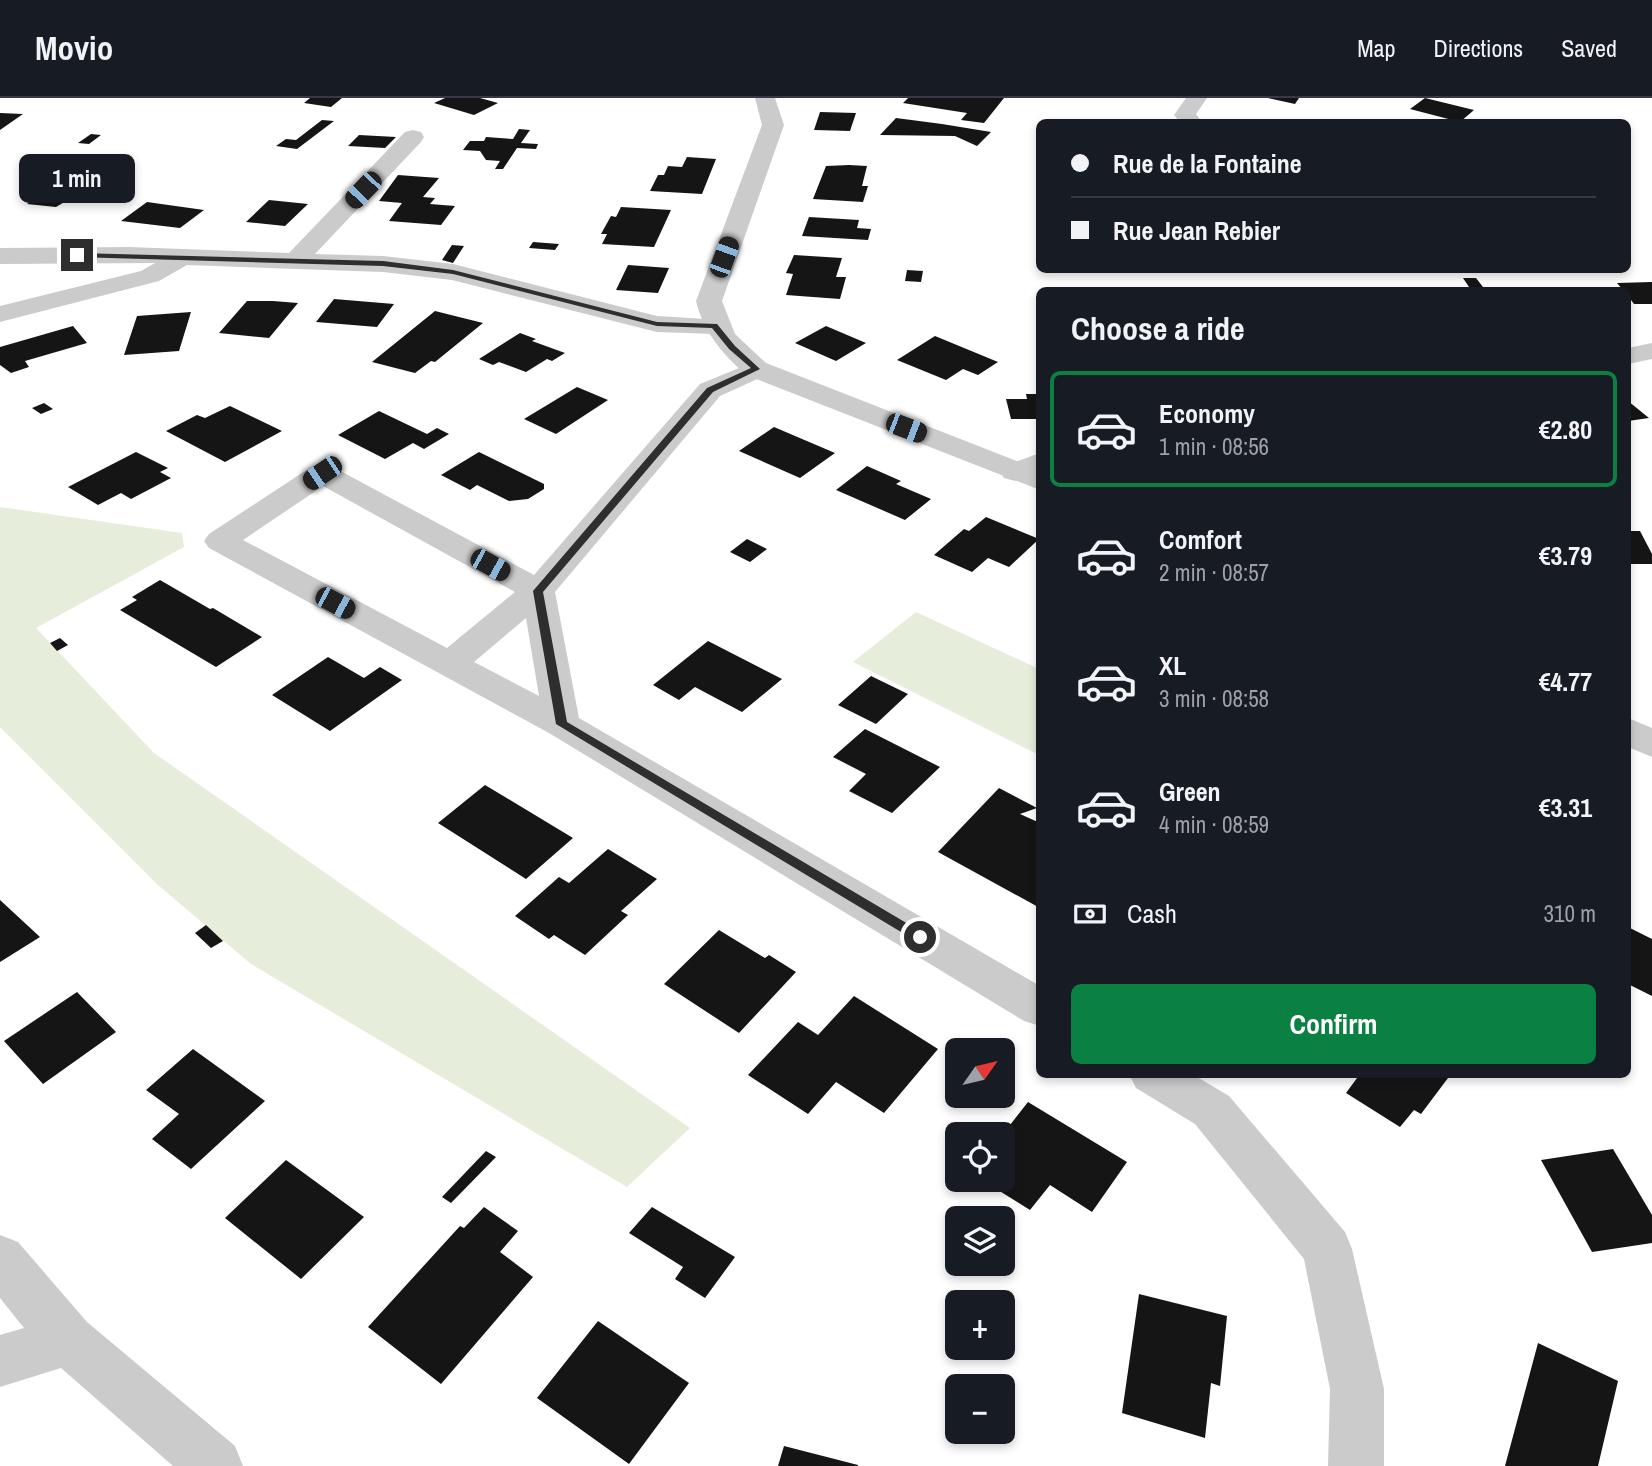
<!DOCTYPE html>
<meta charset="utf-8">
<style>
:root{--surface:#171b24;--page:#242831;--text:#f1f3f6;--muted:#9ea1a6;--line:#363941;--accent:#0b8043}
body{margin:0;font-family:"Archivo Narrow",sans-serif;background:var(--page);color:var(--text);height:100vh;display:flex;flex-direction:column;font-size:26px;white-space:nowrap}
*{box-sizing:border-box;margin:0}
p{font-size:23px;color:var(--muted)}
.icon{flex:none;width:38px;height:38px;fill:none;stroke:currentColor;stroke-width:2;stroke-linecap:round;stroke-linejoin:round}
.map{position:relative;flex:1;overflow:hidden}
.side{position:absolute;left:1036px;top:189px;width:595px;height:791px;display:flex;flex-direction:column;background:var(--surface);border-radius:10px;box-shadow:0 4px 10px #0003}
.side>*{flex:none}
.top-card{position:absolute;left:1036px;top:21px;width:595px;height:154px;border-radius:10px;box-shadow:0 4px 10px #0003;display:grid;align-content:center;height:154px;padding:0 35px;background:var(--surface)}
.needle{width:46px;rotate:56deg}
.buttons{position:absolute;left:945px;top:940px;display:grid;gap:14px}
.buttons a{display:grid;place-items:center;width:70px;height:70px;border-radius:10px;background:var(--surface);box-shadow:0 4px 10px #0003;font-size:35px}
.end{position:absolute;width:32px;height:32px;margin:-16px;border:9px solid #2e2e2e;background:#fff;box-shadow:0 0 0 4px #fff}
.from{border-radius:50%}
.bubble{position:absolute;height:49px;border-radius:10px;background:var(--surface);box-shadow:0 4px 10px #0003;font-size:23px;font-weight:700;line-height:49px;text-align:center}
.car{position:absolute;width:21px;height:42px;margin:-21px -10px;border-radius:9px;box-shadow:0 0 5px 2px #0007;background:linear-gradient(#222 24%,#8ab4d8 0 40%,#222 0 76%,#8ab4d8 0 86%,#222 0)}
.top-card b{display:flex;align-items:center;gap:24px;height:66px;font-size:26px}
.top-card b+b{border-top:2px solid var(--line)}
.top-card i{width:18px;height:18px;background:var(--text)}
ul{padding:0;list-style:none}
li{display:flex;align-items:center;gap:21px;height:116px;margin:0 14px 10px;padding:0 21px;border:4px solid transparent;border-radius:10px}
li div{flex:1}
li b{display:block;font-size:26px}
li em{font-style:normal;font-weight:700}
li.selected{border-color:var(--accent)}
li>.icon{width:63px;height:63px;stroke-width:1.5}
h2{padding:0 35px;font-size:32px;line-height:84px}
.pay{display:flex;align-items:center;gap:18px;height:77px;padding:0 35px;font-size:26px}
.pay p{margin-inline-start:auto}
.primary-button{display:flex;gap:14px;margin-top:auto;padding:14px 35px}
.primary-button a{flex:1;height:80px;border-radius:10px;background:var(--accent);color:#fff;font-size:28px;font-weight:700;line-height:80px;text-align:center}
header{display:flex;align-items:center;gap:42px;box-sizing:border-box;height:98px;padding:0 35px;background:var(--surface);border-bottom:2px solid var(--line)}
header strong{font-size:33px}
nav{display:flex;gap:38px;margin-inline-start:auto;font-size:24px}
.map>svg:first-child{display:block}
.green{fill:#e6edda}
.building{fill:#151515}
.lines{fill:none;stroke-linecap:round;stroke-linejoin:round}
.minor{fill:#cbcbcb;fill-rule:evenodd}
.tertiary{fill:#cbcbcb;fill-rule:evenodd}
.route{fill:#2e2e2e}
</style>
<header>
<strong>Movio</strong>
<nav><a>Map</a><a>Directions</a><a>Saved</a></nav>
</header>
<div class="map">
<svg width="1652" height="1368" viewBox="0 0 1652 1368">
<rect width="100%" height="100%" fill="#fff"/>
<path class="green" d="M0,409l182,26 2,14 -148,81 118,125 536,375 -63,59 -376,-223 -93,-79 -158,-158z
M916,514l123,57v86l-186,-93z"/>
<path class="building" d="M310,0h32l-11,9 -27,-4z
M445,0h35l18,5 -24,12 -40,-12z
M908,0h96l-20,25 -23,-3 6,-7 -64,-10z
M1268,0h31l-4,6z
M1425,0l49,12 -14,12 -50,-13z
M820,14l36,1 -6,18 -36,-1z
M0,15l23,1 -23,16z
M896,20l46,6 49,8 -14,14 -22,-10 -75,-1z
M322,22l12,1 -37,28 -21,-3 10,-7 10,1z
M519,31l11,1 -9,13 17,1 -2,5 -19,-1 -14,21h-8l5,-8 -14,-1 -6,-9 -17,-1 7,-9h14l2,-4 27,2z
M91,36l10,1 -12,9 -11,-1z
M359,37l37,2 -11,11 -37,-2z
M687,59l29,2 -14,35 -52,-3 8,-16h6l4,-9 14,1z
M849,67l18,1 -5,20h6l-5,16 -50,-3 13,-33z
M398,77l41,3 -16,19 12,1 -5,6 25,2 -14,19 -52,-4 13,-18 -23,-2z
M61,82l34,4 -39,23 -29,-3z
M269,102l39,4 -23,22 -39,-4z
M147,104l57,8 -24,18 -59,-7z
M621,109l50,3 -17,37 -52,-3 5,-10h-6l10,-18 5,1z
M809,119l50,3 -2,8 14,1 -3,11 -66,-4z
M533,144l26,2 -4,6 -26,-2z
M452,147l12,1 -11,17 -11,-3z
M794,157l48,3 -6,19h10l-6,22 -54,-4 7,-21 -7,-1z
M628,167l41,3 -11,25 -42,-3z
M907,172l16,1 -2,11 -16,-1z
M1463,180h13l7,9h-14z
M1652,184v22h-18l-6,-8v-6h-5l-6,-7z
M334,201l60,5 -17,23 -61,-5z
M247,203h26l25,2 -29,35 -50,-5z
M435,213l48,12 -48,39 -4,-1 -16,12 -43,-11z
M191,214l-12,39 -55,4 13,-39z
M73,228l14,17 -62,18 4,6 -18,6 -11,-8v-18z
M826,228l40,17 -30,18 -41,-18z
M520,235l16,6 -4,2 33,12 -13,8 -5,-2 -21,13 -27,-10 -6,3 -14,-6z
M935,238l63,26 -20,13 -15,-6 -17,11 -49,-20z
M577,289l31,13 -52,34 -32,-15z
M1026,296h14v25h-29l-5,-20h21z
M1628,303l21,17 -21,3z
M44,305l9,6 -12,5 -9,-6z
M230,308l52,25 -57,31 -59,-31 31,-16 8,3z
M379,313l48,23 10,-6 12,6 -25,15 -11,-6 -28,16 -47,-24z
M774,329l61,26 -35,25 -61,-27z
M136,354l32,16 -8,4 11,6 -40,21 -10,-6 -23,12 -30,-18z
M479,354l65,32v5l-16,10 -19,2 -32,-16 -7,5 -29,-15z
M867,368l34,15 -5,3 35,15 -26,21 -69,-30z
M986,419l53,22 -30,28 -21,-9 -16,14 -38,-17 30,-26 5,2z
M1628,433h12l12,23v10h-24z
M747,441l20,10 -17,13 -20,-10z
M160,482l50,29 3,-1 49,29 -46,30 -96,-57 17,-10 -5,-3z
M60,540l8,7 -11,6 -7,-8z
M708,543l74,38 -40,33 -47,-25 -16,13 -26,-15z
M328,559l36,21 16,-11 22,13 -72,51 -58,-36z
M871,578l37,18 -32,30 -38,-19z
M865,631l75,38 -48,46 -43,-22 17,-17 -33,-17z
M485,687l88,53 -47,41 -88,-56z
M999,690l38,20 -17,6 20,9v85l-102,-56z
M608,751l49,30 -36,32 7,4 -43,40 -31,-20 -5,4 -34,-23 44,-39 10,6z
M0,802l40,37 -40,25z
M206,827l17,16 -12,7 -16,-15z
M1628,829l24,12v57l-24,-12z
M719,832l46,28 4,-3 27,17 -57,61 -75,-49z
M77,894l39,40 -73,52 -39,-43z
M854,898l84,53 -54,64 -48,-31 -28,32 -60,-39 50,-53 20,13z
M193,951l72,52 -74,68 -39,-30 27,-25 -33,-24z
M1360,976h91l-30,40 -7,-4 -14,17 -54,-34z
M1028,1004l99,60 -35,50 -42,-27 -20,25 -48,-30h21v-46z
M1613,1051l39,66v28l-60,9 -51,-92z
M486,1053l10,6 -45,46 -9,-6z
M286,1062l78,57 -63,62 -76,-61z
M484,1109l34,24 -18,21 33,25 -92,107 -73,-57 92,-101 4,2z
M652,1109l83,50 -30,41 -30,-19 8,-12 -54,-34z
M1139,1196l88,22 -7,70 -9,-3 -6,55 -83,-25z
M598,1223l91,62 -60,81 -92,-66z
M1538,1245l80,38 -20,85h-93z
M784,1348l74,19v1h-80z"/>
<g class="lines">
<path class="minor" d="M1186,0h21l-11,16 6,8h-22l-6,-7z
M413,32l8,2 3,5 -3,5 -106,112 68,2 70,8 204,52 66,4 4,6 -4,6 -9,2 -57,-2 -205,-52 -69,-8 -196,-7 -28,16 -159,41v-16l141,-35 14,-8 -155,1v-16l129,-1 160,6 116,-121z
M1652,245v16l-24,5v-16z
M756,263l10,2 4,6 -4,6 -46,21 -165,196 24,126 461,268v40l-16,-5 -475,-288 -340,-185 -5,-7 5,-7 102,-67 11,-3 11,3 201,108 166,-191zM323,388l192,106 -68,56 -204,-108zM526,520l13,78 -65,-34z
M1040,355v20l-25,8 -11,-3 -4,-6 4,-6z
M1129,976h63l37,22 116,136 7,17 32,140v77h-56l2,-77 -26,-130 -109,-135 -59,-36z
M0,1137l18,7 69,80 148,124 8,20h-70l-112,-98 -61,19v-52l24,-7 -24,-30z"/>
<path class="tertiary" d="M755,0h20l9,27 -62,176 13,33 31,29 274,107v20l-294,-115c-24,-22 -42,-42 -50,-74l66,-176z
M1628,620l24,10v29l-24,-10z"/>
</g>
<path class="route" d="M77,155l306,8 70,9 204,52 60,2 18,22 25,23 -47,23 -170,200 24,130 358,212v7h-9l-360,-217 -23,-133 174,-203 44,-20 -22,-19 -17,-21 -55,-2 -204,-52 -70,-8 -308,-9z"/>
</svg>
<div class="buttons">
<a><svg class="needle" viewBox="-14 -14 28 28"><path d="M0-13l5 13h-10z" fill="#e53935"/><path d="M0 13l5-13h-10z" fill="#9ea1a6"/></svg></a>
<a><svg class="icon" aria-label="locate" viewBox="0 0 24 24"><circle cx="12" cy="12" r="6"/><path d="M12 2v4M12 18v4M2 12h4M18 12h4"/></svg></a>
<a><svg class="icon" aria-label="layers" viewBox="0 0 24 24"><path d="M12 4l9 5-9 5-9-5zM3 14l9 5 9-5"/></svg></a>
<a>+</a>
<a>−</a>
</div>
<i class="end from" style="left:920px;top:839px"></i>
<i class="end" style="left:77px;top:157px"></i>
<div class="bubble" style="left:19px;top:56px;width:116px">1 min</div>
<i class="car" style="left:363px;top:92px;rotate:224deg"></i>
<i class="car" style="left:724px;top:159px;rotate:20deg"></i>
<i class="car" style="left:906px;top:330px;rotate:111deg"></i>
<i class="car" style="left:322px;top:375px;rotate:236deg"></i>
<i class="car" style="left:490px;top:467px;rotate:119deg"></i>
<i class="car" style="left:335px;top:505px;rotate:118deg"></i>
<div class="top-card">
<b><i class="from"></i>Rue de la Fontaine</b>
<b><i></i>Rue Jean Rebier</b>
</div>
<section class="side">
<h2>Choose a ride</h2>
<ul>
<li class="selected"><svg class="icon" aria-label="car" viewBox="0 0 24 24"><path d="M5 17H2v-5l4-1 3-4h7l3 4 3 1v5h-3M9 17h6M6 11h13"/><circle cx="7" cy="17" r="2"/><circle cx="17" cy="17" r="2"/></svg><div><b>Economy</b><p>1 min · 08:56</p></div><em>€2.80</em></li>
<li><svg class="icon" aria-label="car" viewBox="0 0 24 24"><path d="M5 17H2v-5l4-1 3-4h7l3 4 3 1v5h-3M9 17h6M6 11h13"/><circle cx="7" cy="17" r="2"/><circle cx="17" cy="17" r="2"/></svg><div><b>Comfort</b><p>2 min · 08:57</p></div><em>€3.79</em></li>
<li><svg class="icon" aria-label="car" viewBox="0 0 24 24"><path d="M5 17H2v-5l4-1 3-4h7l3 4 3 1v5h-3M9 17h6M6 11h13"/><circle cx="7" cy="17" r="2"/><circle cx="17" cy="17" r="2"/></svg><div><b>XL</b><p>3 min · 08:58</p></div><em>€4.77</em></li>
<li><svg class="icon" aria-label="car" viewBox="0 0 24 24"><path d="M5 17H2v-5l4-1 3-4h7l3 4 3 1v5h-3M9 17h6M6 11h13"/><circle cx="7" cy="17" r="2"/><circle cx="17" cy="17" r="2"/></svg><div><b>Green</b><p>4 min · 08:59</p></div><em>€3.31</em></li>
</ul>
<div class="pay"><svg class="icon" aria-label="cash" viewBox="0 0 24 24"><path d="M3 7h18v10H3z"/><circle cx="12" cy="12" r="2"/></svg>Cash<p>310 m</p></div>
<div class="primary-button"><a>Confirm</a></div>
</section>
</div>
